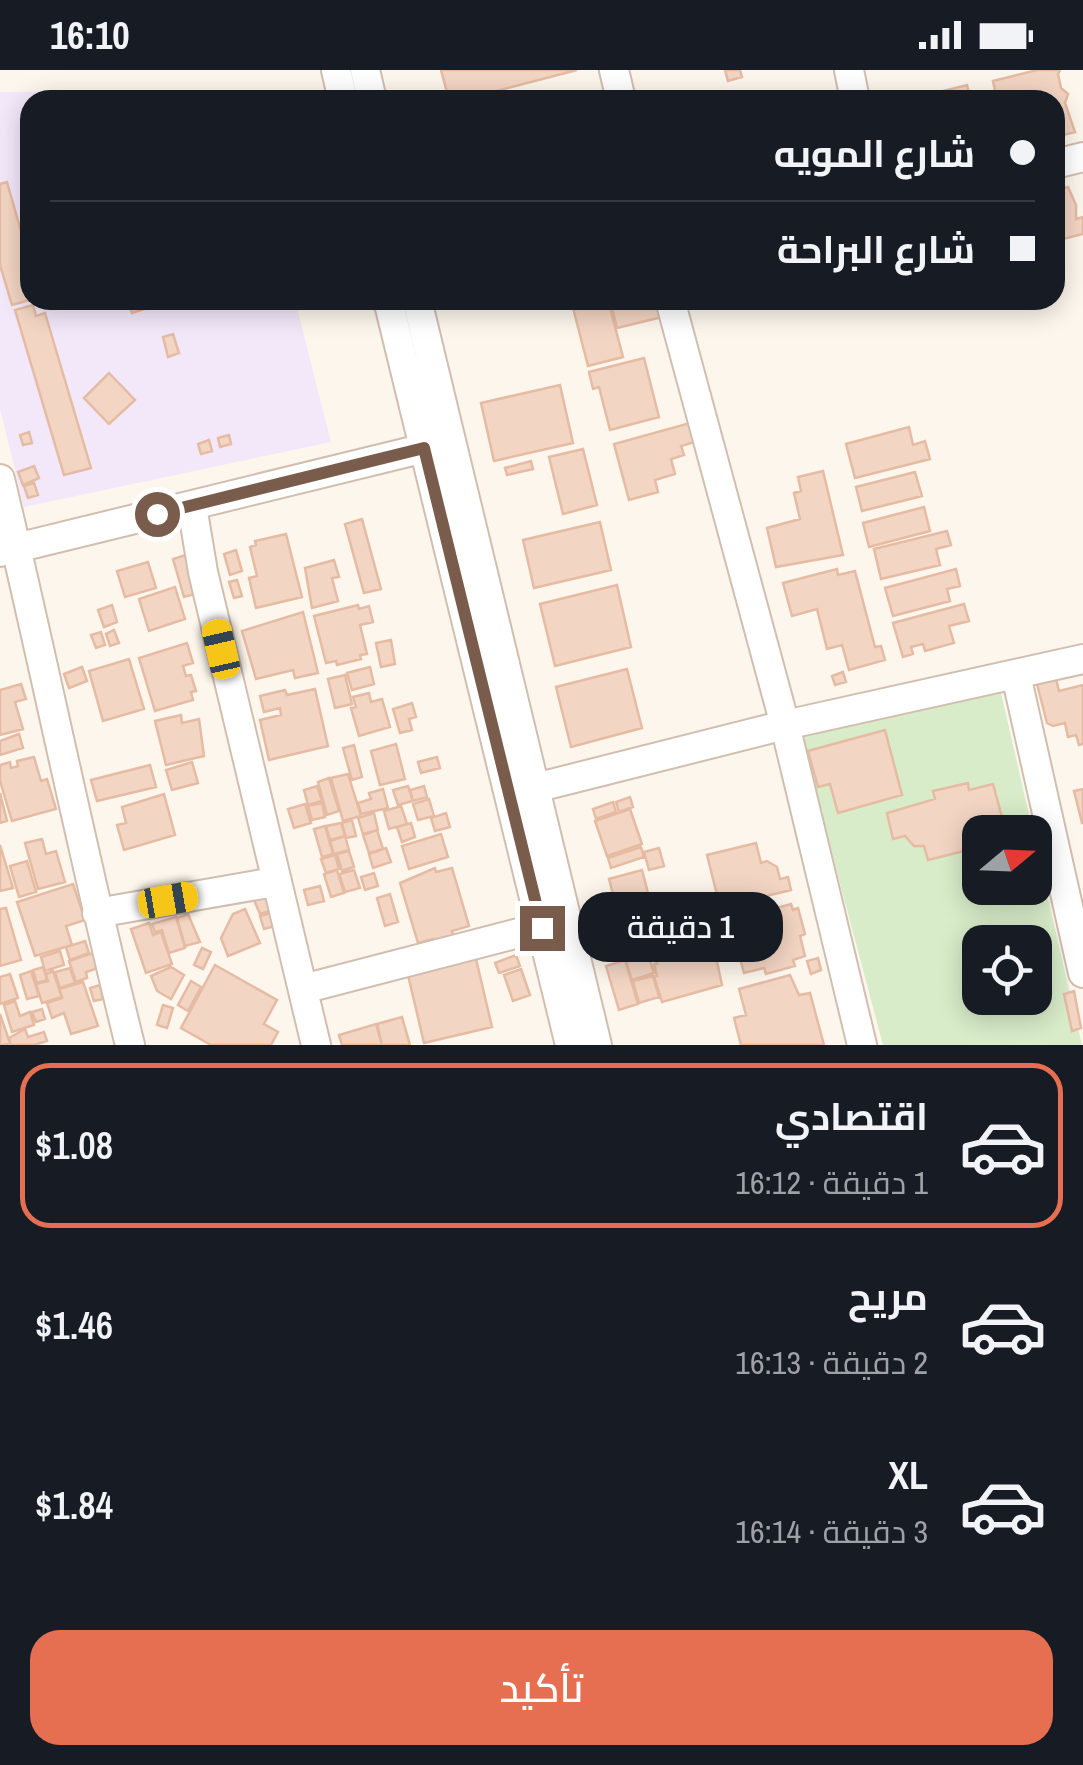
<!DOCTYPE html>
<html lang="ar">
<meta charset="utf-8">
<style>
:root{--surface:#171b24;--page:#242831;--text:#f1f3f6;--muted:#9ea1a6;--line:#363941;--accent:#e76f51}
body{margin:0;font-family:"Archivo Narrow",Cairo,sans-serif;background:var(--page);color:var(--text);direction:rtl;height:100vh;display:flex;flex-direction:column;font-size:38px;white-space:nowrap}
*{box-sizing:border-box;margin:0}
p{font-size:32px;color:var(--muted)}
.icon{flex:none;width:55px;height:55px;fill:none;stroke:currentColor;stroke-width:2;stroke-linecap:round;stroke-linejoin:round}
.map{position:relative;height:975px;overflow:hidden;direction:ltr}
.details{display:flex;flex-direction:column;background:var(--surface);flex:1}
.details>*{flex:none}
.banner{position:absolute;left:20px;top:20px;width:1045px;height:220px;border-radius:30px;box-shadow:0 5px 25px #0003;direction:rtl;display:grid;align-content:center;height:220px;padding:0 30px;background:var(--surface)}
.needle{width:65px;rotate:71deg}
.controls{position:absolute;left:962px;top:745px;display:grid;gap:20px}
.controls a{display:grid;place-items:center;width:90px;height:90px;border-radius:20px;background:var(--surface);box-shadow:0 5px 25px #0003;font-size:50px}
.end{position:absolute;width:45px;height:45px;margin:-22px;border:12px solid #7a5c4d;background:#fff;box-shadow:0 0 0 5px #fff}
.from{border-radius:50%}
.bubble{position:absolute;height:70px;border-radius:30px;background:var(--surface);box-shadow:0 5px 25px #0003;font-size:32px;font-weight:600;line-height:70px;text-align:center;direction:rtl}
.car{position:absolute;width:30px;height:60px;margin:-30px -15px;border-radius:12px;box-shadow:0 0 8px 2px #0007;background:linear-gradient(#f5c518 24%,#345 0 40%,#f5c518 0 76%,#345 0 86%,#f5c518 0)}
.banner b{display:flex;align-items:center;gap:35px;height:95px;font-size:38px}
.banner b+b{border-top:2px solid var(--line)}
.banner i{width:25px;height:25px;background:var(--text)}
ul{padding:18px 0 0;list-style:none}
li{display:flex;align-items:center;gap:30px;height:165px;margin:0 20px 15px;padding:0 10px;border:5px solid transparent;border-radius:30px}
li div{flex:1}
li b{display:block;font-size:38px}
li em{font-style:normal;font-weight:600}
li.active{border-color:var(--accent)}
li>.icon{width:90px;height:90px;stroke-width:1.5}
.button{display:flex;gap:20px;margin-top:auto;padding:20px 30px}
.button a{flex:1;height:115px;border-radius:30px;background:var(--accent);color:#fff;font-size:40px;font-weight:600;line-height:115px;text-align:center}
.status{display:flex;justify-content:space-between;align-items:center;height:70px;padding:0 50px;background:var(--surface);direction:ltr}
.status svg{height:28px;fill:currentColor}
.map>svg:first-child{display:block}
.education{fill:#f3e8fa}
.green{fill:#d8ecc9;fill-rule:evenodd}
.building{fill:#f3d5c3;stroke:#e6bba3;stroke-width:2.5}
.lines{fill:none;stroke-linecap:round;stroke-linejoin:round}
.minor-casing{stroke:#d1beb0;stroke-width:32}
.minor{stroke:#fff;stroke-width:28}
.route{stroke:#7a5c4d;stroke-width:12}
</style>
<div class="status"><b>16:10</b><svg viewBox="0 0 49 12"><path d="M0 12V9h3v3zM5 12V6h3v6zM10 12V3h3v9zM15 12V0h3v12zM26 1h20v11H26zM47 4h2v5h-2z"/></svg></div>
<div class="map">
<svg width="1083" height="975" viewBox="0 0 1083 975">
<rect width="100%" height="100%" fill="#fdf6ec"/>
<path class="education" d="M241,20l3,10h-214v200h265l36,142 -307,65 -24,-98v-317z"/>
<path class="green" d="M1001,623l32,139h-53v56h55v-46l47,203h-199l-82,-308zM980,872h55v56h-55z"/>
<path class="building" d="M441,0h136l-115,30h-13z
M725,0h15l2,7 -14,4z
M1037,0h23l-2,4 3,14 7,6 -3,9 10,29 -20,5v-37h-58l-4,-19z
M967,15l4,15 -59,-1z
M7,112l23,81v20l-4,2 4,15 -18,5 -12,-40v-81z
M1068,117l8,18v14l7,-2v17l-28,7v-51z
M128,230h21l2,7 -19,6z
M571,230h37l15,57 -35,9z
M610,230h47l5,17 -45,11z
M33,235l3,11 9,-3 46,155 -27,7 -49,-165z
M173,264l6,19 -11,4 -5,-20z
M644,288l15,59 -49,13 -11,-43 -6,2 -4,-17z
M109,303l26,27 -26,24 -25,-26z
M560,315l13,58 -79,18 -13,-58z
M690,353l5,19 -14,4 3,9 -13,4 4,15 -20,6 3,12 -29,8 -15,-56z
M909,357l4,18 12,-4 5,18 -75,19 -9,-34z
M29,362l3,11 -9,2 -3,-10z
M229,365l2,9 -11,3 -2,-9z
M209,370l3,11 -11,3 -3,-10z
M583,379l14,56 -34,9 -14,-57z
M531,391l2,8 -26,6 -2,-7z
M34,396l5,12 -16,7 -5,-13z
M823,401l20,84 -67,12 -9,-39 33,-9 -6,-26 7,-2 -3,-14z
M915,402l7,24 -60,15 -6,-24z
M34,413l4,12 -10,3 -4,-12z
M924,437l6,24 -61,16 -6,-24z
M362,449l19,70 -17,4 -19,-69z
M600,452l11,48 -77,18 -11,-48z
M947,461l4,14 -15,4 4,16 -59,14 -7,-30z
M286,464l16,63 -46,11 -7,-30 8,-2 -7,-29 6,-2 -1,-4z
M236,480l6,21 -12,4 -6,-21z
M189,484l16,37 -21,6 -11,-38z
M334,490l5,17 -7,1 6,23 -26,7 -7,-40z
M148,492l8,26 -31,9 -8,-26z
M837,499l1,6 17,-4 20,76 6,-1 4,14 -36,10 -7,-25 -15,4 -10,-40 -25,7 -9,-33z
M956,499l4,17 -13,3 3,12 -57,15 -8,-28z
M237,510l5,16 -8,2 -5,-16z
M617,515l14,62 -76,19 -15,-62z
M175,517l10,32 -36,12 -10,-32z
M964,534l5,17 -20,5 5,17 -29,8 -2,-7 -12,3 2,7 -10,3 -10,-34z
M112,535l5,17 -13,5 -6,-17z
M358,535l1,4 10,-3 4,16 -13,3 7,29 -7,1 1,4 -24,6 -1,-4 -10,2 -12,-47z
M303,542l15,61 -23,5 -2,-8 -37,9 -14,-48z
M114,560l5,13 -9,3 -4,-12z
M101,562l4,13 -9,3 -5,-13z
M391,570l4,24 -14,3 -5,-24z
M187,573l6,20 -10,3 3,10 5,-1 5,16 -5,1 2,8 -38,11 -16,-53z
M129,589l15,50 -41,12 -14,-50z
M82,597l5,14 -18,7 -5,-14z
M370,597l4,17 -22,6 -5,-17z
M627,599l15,59 -71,19 -15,-60z
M843,602l3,10 -11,3 -3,-9z
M345,605l7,29 -17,4 -7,-29z
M1056,609l3,12 24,-6v59l-4,1 -3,-10 -8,2 -3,-14 -12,3 -6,-3 -10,-39z
M21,614l5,15 -11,3 8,27 -23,6v-45z
M315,619l13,57 -59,14 -9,-40 21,-5 -1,-7 -16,4 -4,-16 25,-6 2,5z
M369,623l2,9 11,-3 8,28 -31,9 -8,-28 5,-1 -3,-10z
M412,633l4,14 -7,2 3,11 -12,3 -7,-24z
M181,645l1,8 17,-4 5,37 -38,9 -11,-44z
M885,660l17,65 -64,18 -8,-29 -12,3 -10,-36z
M19,664l4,14 -23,7v-14z
M396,674l9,35 -25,6 -9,-34z
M354,675l8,32 -10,3 -9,-32z
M34,687l7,24 6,-2 9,30 -44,12 -12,-40v-16l10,-3 1,6 7,-2 -1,-5z
M437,687l3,11 -19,5 -3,-11z
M192,692l6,21 -26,7 -6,-20z
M150,695l6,22 -59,14 -6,-21z
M348,704l13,42 -18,5 -12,-43z
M329,708l10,33 -12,4 -9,-33z
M968,713l1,7 24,-6 13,48h-26v15l-52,13 -4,-14h-10l-9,-10 -12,3 -6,-26 48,-14 -2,-8z
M317,716l5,15 -14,4 -4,-15z
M408,716l5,15 -15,4 -5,-15z
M424,716l3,11 -14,4 -3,-11z
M383,719l5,19 -27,6 -3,-11 13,-4 -2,-6z
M1083,719v34h-1l-8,-32z
M0,723l7,28 -7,2z
M164,724l11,41 -51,15 -7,-25 9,-2 -4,-16z
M630,727l3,10 -14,5 -3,-10z
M429,729l5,17 -16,4 -5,-16z
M613,732l3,10 -20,7 -3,-10z
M322,733l3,14 -13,3 -4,-14z
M305,734l6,19 -17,5 -6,-19z
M401,736l6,18 -18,5 -5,-18z
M630,739l12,35 -35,12 -12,-35z
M374,743l4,17 -15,4 -5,-16z
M446,743l4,14 -15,4 -4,-13z
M352,750l4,16 -10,2 -4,-15z
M341,753l4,13 -15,4 -4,-14z
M411,753l4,14 -13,5 -5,-15z
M325,756l8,28 -11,3 -8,-28z
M377,760l6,19 -14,4 -6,-18z
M441,764l7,23 -39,12 -7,-23z
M345,766l4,14 -15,4 -4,-13z
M42,769l4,15 10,-3 9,31 -27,7 -13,-46z
M756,773l5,20 6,-2 10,6 3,12 8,-2 3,13 -71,17 -13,-52z
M0,775l13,43 -13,3z
M641,777l3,10 -33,11 -3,-10z
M386,778l5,14 -18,6 -4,-14z
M659,778l5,18 -15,4 -5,-18z
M349,781l5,16 -12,4 -5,-17z
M335,785l4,14 -13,4 -5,-14z
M27,791l9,31 -17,5 -9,-31z
M435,798l1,4 16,-4 17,58 -17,5 2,6 -20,6 -1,-4 -15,4 -18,-60z
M337,800l7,23 -13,4 -7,-23z
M354,800l6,18 -15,4 -6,-18z
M642,800l15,57 -33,9 -15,-57z
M374,803l4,13 -13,4 -4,-13z
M73,814l12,36 -19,6 6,19 -37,11 -18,-54z
M320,816l4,15 -16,4 -4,-15z
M390,824l8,28 -13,4 -8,-28z
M267,825l5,15 -12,4 -6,-14z
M791,834l2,6 5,-2 7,26 -5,2 5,20 -12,4 2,6 -29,8 -2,-6 -20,5 -14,-52z
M694,836l5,19 -23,6 -4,-19z
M6,838l15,52 -21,6v-57z
M245,839l15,34 -32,13 -7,-18 12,-24z
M271,843l4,13 -11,3 -4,-13z
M188,844l12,28 -15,4 -8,-28z
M176,847l9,31 -16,5 -7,-23 -7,2 -3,-8z
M149,853l4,12 8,-3 11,32 -26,9 -15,-44z
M695,862l1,5 15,-4 11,52 -60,17 -8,-26h3l-3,-12h3l-6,-19z
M85,871l4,12 -19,7 -4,-13z
M645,875l9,28 -22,7 -9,-28z
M202,878l9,4 -8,17 -9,-4z
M60,881l4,14 -19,6 -4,-14z
M99,881l5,15 -18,6 1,6 -11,4 -7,-21z
M516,885l4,11 -21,7 -4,-10z
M818,888l3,12 -10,4 -4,-13z
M476,889l16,68 -68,16 -16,-68z
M625,890l13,44 -19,6 -13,-44z
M215,895l62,35 -13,24 14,8 -7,13h-60l-30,-17z
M43,897l4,13 -10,3 -4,-13z
M171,897l13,8 -13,24 -14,-8 -6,-15z
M70,898l5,15 -15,5 -5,-16z
M521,899l9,26 -17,6 -9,-26z
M31,901l8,25 -12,3 -7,-24z
M53,901l9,26 -20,6 -6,-19 12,-3 -2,-7z
M10,904l8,24 -18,6v-27z
M790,905l9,20 11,-2 14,52h-83l-7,-27 12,-3 -7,-26z
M653,906l6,21 -20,6 -6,-22z
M191,911l10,6 -13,24 -10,-6z
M83,912l15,44 -27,8 -7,-21 -12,5 -5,-15 15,-5 -3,-9z
M100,915l3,14 -9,2 -4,-13z
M1074,921l7,37 -9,3 -8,-37z
M15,931l5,15 10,-4 4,13 -22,7 -8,-27z
M163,935l10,3 -6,20 -10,-3z
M42,939l3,10 -9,3 -4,-10z
M0,944l10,29 -7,2h-3z
M402,947l8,28h-28l-5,-21z
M376,954l6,21h-40l-3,-10z
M25,959l3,8 16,-5 3,9 -13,4h-23l-2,-7z"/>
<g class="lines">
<g class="minor-casing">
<path id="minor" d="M336,0l7,30
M365,0l7,30
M614,0l7,30
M849,0l6,30
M1055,94l28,-7
M388,230l182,745
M417,230l180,745
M670,230l115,425 77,320
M0,409c45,188 83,378 130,566
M192,436l11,66 113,473
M0,482l425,-104
M1016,605l67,298
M535,718l250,-63 298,-66
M97,843l177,-31
M303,919l239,-62"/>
</g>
<use href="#minor" class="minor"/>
</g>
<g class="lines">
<path class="route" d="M157,444l267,-66 118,480"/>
</g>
</svg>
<div class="controls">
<a><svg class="needle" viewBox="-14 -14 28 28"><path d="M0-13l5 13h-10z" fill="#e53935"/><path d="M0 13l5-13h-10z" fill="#9ea1a6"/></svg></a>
<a><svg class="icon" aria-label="locate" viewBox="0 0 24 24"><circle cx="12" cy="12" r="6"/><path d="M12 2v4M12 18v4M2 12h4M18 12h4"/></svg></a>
</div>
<i class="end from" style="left:157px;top:444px"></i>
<i class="end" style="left:542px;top:858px"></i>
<div class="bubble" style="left:578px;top:822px;width:205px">1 دقيقة</div>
<i class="car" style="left:221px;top:579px;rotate:347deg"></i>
<i class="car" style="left:168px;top:830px;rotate:80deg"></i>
<div class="banner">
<b><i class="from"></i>شارع المويه</b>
<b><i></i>شارع البراحة</b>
</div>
</div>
<section class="details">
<ul>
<li class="active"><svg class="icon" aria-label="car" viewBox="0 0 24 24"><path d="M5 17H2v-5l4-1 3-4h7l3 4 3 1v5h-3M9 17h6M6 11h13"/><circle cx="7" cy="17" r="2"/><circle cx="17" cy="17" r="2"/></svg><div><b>اقتصادي</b><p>1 دقيقة · 16:12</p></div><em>$1.08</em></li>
<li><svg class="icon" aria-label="car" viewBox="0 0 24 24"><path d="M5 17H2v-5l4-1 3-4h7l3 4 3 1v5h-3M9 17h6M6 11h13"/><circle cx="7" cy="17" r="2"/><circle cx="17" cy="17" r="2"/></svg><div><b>مريح</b><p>2 دقيقة · 16:13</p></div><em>$1.46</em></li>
<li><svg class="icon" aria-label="car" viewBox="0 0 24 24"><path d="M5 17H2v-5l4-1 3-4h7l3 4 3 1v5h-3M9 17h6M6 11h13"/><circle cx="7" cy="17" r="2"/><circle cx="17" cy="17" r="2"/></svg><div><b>XL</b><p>3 دقيقة · 16:14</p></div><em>$1.84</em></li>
</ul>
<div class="button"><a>تأكيد</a></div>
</section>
